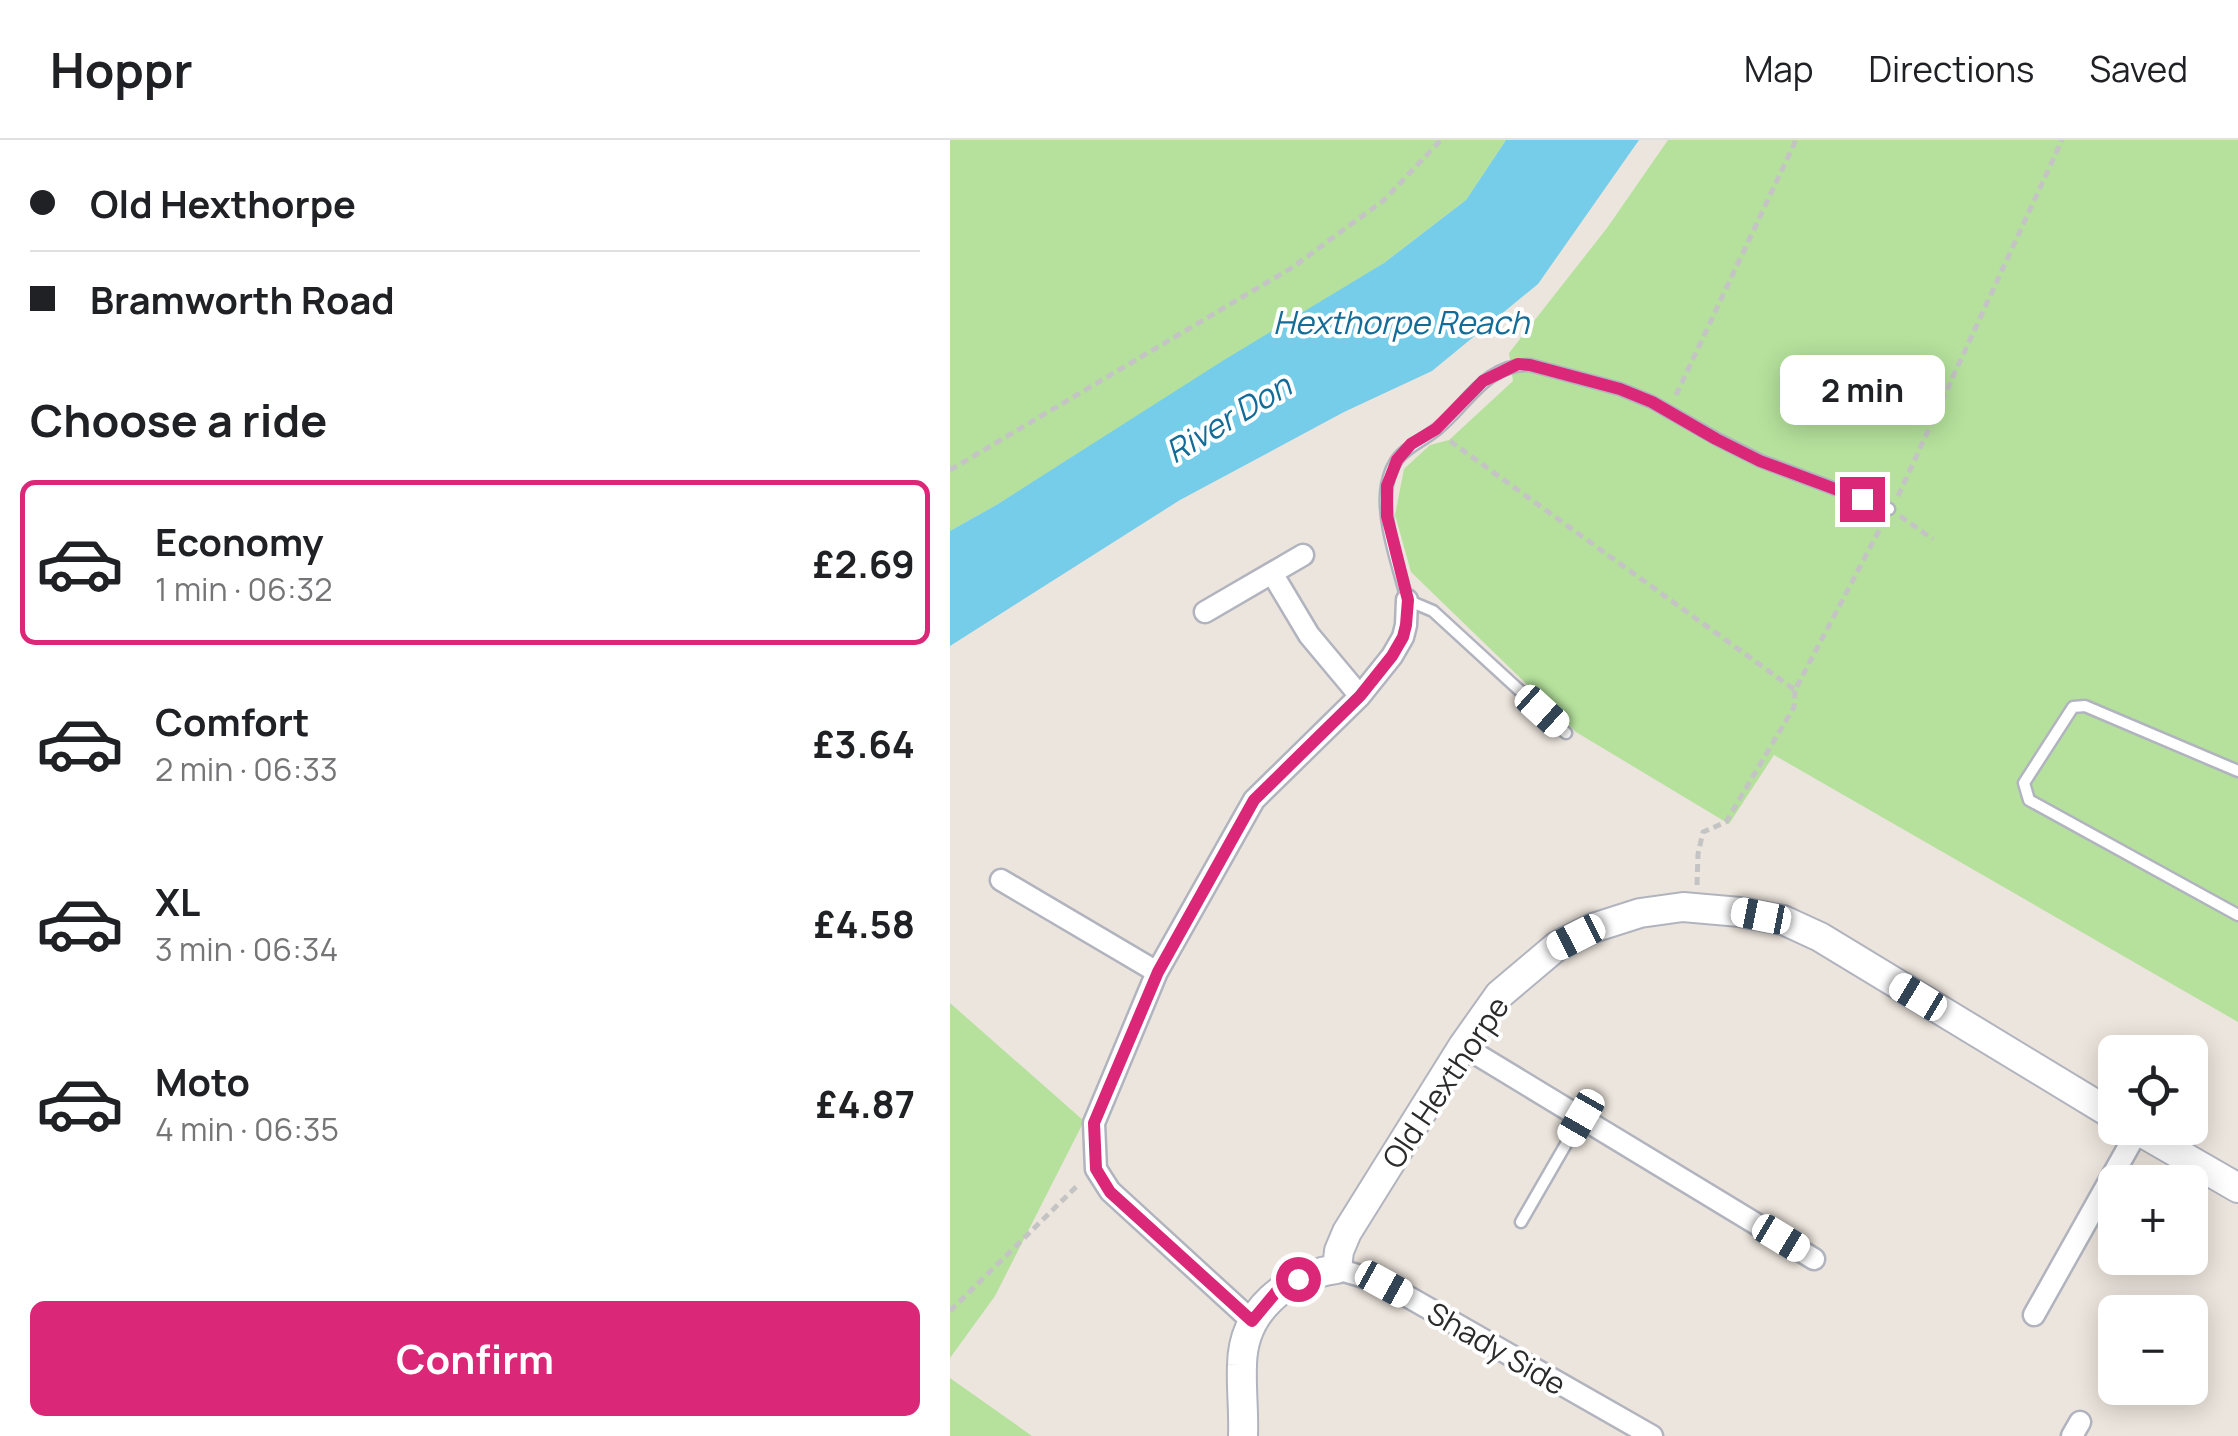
<!DOCTYPE html>
<meta charset="utf-8">
<style>
:root{--surface:#fff;--page:#f6f6f6;--text:#202124;--muted:#757577;--line:#e0e0e0;--accent:#db2777}
body{margin:0;font-family:Manrope,sans-serif;background:var(--page);color:var(--text);height:100vh;display:flex;flex-direction:column;font-size:38px;white-space:nowrap}
*{box-sizing:border-box;margin:0}
p{font-size:32px;color:var(--muted)}
.icon{flex:none;width:55px;height:55px;fill:none;stroke:currentColor;stroke-width:2;stroke-linecap:round;stroke-linejoin:round}
.map{position:relative;flex:1;overflow:hidden}
.side{display:flex;flex-direction:column;background:var(--surface);width:950px}
.side>*{flex:none}
.top-card{display:grid;align-content:center;height:220px;padding:0 30px;background:var(--surface)}
.buttons{position:absolute;left:1148px;top:895px;display:grid;gap:20px}
.buttons a{display:grid;place-items:center;width:110px;height:110px;border-radius:15px;background:var(--surface);box-shadow:0 5px 25px #0003;font-size:50px}
.end{position:absolute;width:45px;height:45px;margin:-22px;border:12px solid #db2777;background:#fff;box-shadow:0 0 0 5px #fff}
.from{border-radius:50%}
.bubble{position:absolute;height:70px;border-radius:15px;background:var(--surface);box-shadow:0 5px 25px #0003;font-size:32px;font-weight:700;line-height:70px;text-align:center}
.car{position:absolute;width:30px;height:60px;margin:-30px -15px;border-radius:12px;box-shadow:0 0 8px 2px #0007;background:linear-gradient(#fff 24%,#345 0 40%,#fff 0 76%,#345 0 86%,#fff 0)}
.top-card b{display:flex;align-items:center;gap:35px;height:95px;font-size:38px}
.top-card b+b{border-top:2px solid var(--line)}
.top-card i{width:25px;height:25px;background:var(--text)}
ul{padding:0;list-style:none}
li{display:flex;align-items:center;gap:30px;height:165px;margin:0 20px 15px;padding:0 10px;border:5px solid transparent;border-radius:15px}
li div{flex:1}
li b{display:block;font-size:38px}
li em{font-style:normal;font-weight:700}
li.on{border-color:var(--accent)}
li>.icon{width:90px;height:90px;stroke-width:1.5}
h2{padding:0 30px;font-size:45px;line-height:120px}
.primary-button{display:flex;gap:20px;margin-top:auto;padding:20px 30px}
.primary-button a{flex:1;height:115px;border-radius:15px;background:var(--accent);color:#fff;font-size:40px;font-weight:700;line-height:115px;text-align:center}
header{display:flex;align-items:center;gap:60px;box-sizing:border-box;height:140px;padding:0 50px;background:var(--surface);border-bottom:2px solid var(--line)}
header strong{font-size:48px}
nav{display:flex;gap:55px;margin-inline-start:auto;font-size:35px}
main{display:flex;flex:1;min-height:0}
.map>svg:first-child{display:block}
.green{fill:#b5e19c}
.water{fill:#75cdea}
.lines{fill:none;stroke-linecap:round;stroke-linejoin:round}
.service-casing{stroke:#b1b4be;stroke-width:15}
.minor-casing{stroke:#b1b4be;stroke-width:25}
.tertiary-casing{stroke:#b1b4be;stroke-width:32}
.path{stroke:#c4c4c4;stroke-width:5;stroke-dasharray:8 5;stroke-linecap:butt}
.service{stroke:#fff;stroke-width:10}
.minor{stroke:#fff;stroke-width:20}
.tertiary{stroke:#fff;stroke-width:28}
.route{stroke:#db2777;stroke-width:12}
.labels{text-anchor:middle;dominant-baseline:central;stroke-width:8;stroke-linejoin:round;paint-order:stroke}
.street-label{font-size:30px;fill:#2b2b2b;stroke:#fff}
.water-label{font-size:32px;font-style:italic;fill:#136c97;stroke:#fff}
</style>
<header>
<strong>Hoppr</strong>
<nav><a>Map</a><a>Directions</a><a>Saved</a></nav>
</header>
<main>
<section class="side">
<div class="top-card">
<b><i class="from"></i>Old Hexthorpe</b>
<b><i></i>Bramworth Road</b>
</div>
<h2>Choose a ride</h2>
<ul>
<li class="on"><svg class="icon" aria-label="car" viewBox="0 0 24 24"><path d="M5 17H2v-5l4-1 3-4h7l3 4 3 1v5h-3M9 17h6M6 11h13"/><circle cx="7" cy="17" r="2"/><circle cx="17" cy="17" r="2"/></svg><div><b>Economy</b><p>1 min · 06:32</p></div><em>£2.69</em></li>
<li><svg class="icon" aria-label="car" viewBox="0 0 24 24"><path d="M5 17H2v-5l4-1 3-4h7l3 4 3 1v5h-3M9 17h6M6 11h13"/><circle cx="7" cy="17" r="2"/><circle cx="17" cy="17" r="2"/></svg><div><b>Comfort</b><p>2 min · 06:33</p></div><em>£3.64</em></li>
<li><svg class="icon" aria-label="car" viewBox="0 0 24 24"><path d="M5 17H2v-5l4-1 3-4h7l3 4 3 1v5h-3M9 17h6M6 11h13"/><circle cx="7" cy="17" r="2"/><circle cx="17" cy="17" r="2"/></svg><div><b>XL</b><p>3 min · 06:34</p></div><em>£4.58</em></li>
<li><svg class="icon" aria-label="car" viewBox="0 0 24 24"><path d="M5 17H2v-5l4-1 3-4h7l3 4 3 1v5h-3M9 17h6M6 11h13"/><circle cx="7" cy="17" r="2"/><circle cx="17" cy="17" r="2"/></svg><div><b>Moto</b><p>4 min · 06:35</p></div><em>£4.87</em></li>
</ul>
<div class="primary-button"><a>Confirm</a></div>
</section>
<div class="map">
<svg width="1288" height="1296" viewBox="0 0 1288 1296">
<rect width="100%" height="100%" fill="#ece5dd"/>
<path class="green" d="M0,0h556l-40,60 -82,63 -386,241 -48,27z
M718,0h570v882l-464,-267 -45,69 -153,-92 -165,-160 -16,-57 9,-46 26,-24 19,-5 64,-59 -4,-28 98,-125z
M0,863l134,118 -89,175 -45,62z
M0,1238l82,58h-82z"/>
<path class="water" d="M556,0h133l-101,144 -106,87 -88,41 -164,88 -230,146v-115l48,-27 226,-144 160,-97 82,-63z"/>
<g class="lines">
<g class="service-casing">
<path id="service" d="M616,593l-133,-122 -26,-11c-8,-33 -26,-81 -20,-115 7,-36 26,-37 50,-56 30,-24 49,-66 93,-64l90,24 32,13 65,37 44,22 128,48
M1288,631l-153,-65 -12,1 -49,76 5,17 209,115
M571,1082l60,-104"/>
</g>
<g class="minor-casing">
<path id="minor" d="M322,433l37,62 51,61
M255,472l98,-57
M51,740l156,92
M513,906l351,213
M387,1129l47,14 268,153
M1084,1175l104,-185
M302,1181l-142,-130 -14,-22 -2,-46 63,-151 97,-172 106,-104 32,-40 11,-19 3,-12 1,-25
M1122,1296l8,-14"/>
</g>
<g class="tertiary-casing">
<path id="tertiary" d="M1184,988l104,60
M293,1296c1,-24 -2,-47 -1,-71 1,-55 44,-89 95,-96l2,-18 8,-19 116,-186 36,-51 58,-49 36,-18 47,-15 43,-6 57,5 43,8 37,17 295,179"/>
</g>
<path class="path" d="M726,255l120,-255
M500,301l345,249 88,-167
M0,330l343,-203 91,-67 57,-60
M948,356l164,-356
M950,376l33,23
M747,745l1,-31 5,-22 23,-10 68,-115 1,-17
M0,1171l129,-127"/>
<use href="#service" class="service"/>
<use href="#minor" class="minor"/>
<use href="#tertiary" class="tertiary"/>
</g>
<g class="lines">
<path class="route" d="M348,1139l-21,12 -25,30 -142,-129 -14,-23 -2,-46 64,-151 96,-172 106,-104 32,-40 11,-19 3,-12 2,-25 -21,-84v-30l10,-26 14,-16 25,-15 47,-48 35,-17 12,1 90,24 32,13 64,37 44,22 102,38"/>
</g>
<g class="labels">
<g class="street-label">
<text transform="translate(495 942) rotate(-56)">Old Hexthorpe</text>
<text transform="translate(547 1208) rotate(30)">Shady Side</text>
</g>
<g class="water-label">
<text x="451" y="182">Hexthorpe Reach</text>
<text transform="translate(278 278) rotate(-31)">River Don</text>
</g>
</g>
</svg>
<div class="buttons">
<a><svg class="icon" aria-label="locate" viewBox="0 0 24 24"><circle cx="12" cy="12" r="6"/><path d="M12 2v4M12 18v4M2 12h4M18 12h4"/></svg></a>
<a>+</a>
<a>−</a>
</div>
<i class="end from" style="left:348px;top:1139px"></i>
<i class="end" style="left:912px;top:359px"></i>
<div class="bubble" style="left:830px;top:215px;width:165px">2 min</div>
<i class="car" style="left:592px;top:571px;rotate:132deg"></i>
<i class="car" style="left:811px;top:776px;rotate:281deg"></i>
<i class="car" style="left:626px;top:797px;rotate:243deg"></i>
<i class="car" style="left:968px;top:857px;rotate:301deg"></i>
<i class="car" style="left:631px;top:978px;rotate:210deg"></i>
<i class="car" style="left:831px;top:1098px;rotate:121deg"></i>
<i class="car" style="left:434px;top:1144px;rotate:119deg"></i>
</div>
</main>
